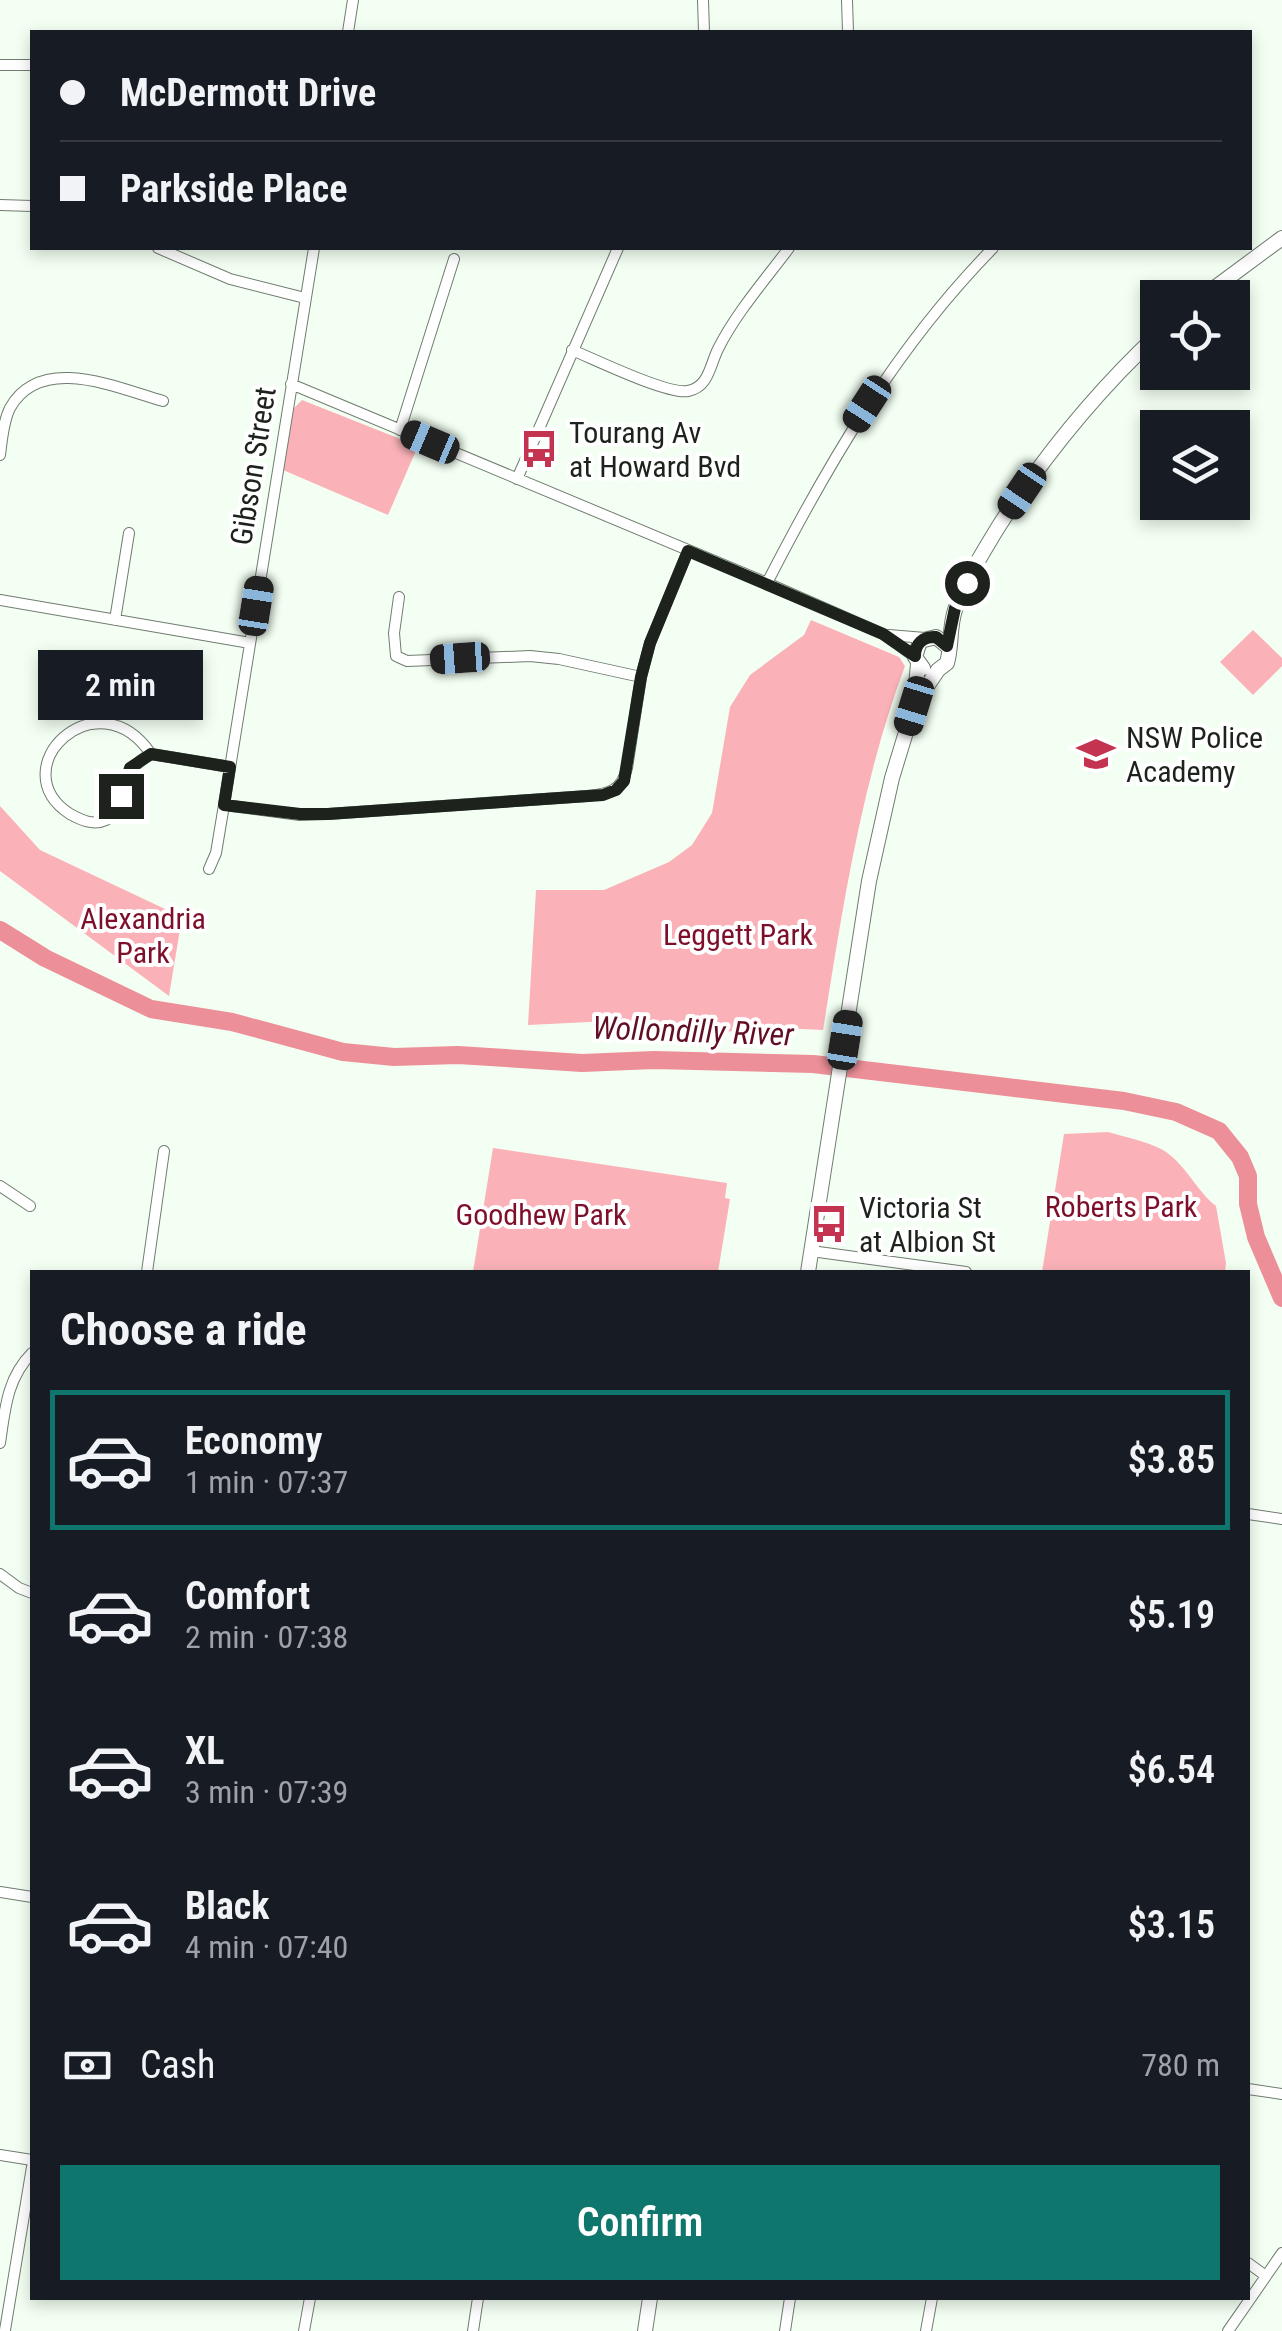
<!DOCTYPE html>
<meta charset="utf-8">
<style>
:root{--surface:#171b24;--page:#242831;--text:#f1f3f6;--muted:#9ea1a6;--line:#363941;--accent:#0f766e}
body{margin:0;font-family:"Roboto Condensed",sans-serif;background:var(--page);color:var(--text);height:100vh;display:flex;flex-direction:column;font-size:38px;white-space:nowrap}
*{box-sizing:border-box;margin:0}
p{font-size:32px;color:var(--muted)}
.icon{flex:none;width:55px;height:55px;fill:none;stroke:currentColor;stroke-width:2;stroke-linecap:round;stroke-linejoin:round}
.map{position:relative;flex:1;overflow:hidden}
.panel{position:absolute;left:30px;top:1270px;width:1220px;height:1030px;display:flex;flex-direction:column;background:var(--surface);border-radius:0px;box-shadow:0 5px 15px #0003}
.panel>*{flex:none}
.top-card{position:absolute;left:30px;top:30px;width:1222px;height:220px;border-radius:0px;box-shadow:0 5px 15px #0003;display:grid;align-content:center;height:220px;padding:0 30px;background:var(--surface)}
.controls{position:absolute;left:1140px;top:280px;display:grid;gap:20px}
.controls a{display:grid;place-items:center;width:110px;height:110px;border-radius:0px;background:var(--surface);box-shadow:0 5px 15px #0003;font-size:50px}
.end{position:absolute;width:45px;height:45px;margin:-22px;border:12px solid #1d221d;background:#fff;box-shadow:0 0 0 5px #fff}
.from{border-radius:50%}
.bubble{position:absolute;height:70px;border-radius:0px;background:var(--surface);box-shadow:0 5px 15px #0003;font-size:32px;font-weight:600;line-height:70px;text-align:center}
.car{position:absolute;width:30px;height:60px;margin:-30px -15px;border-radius:12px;box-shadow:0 0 8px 2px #0007;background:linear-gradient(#222 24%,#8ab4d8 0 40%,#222 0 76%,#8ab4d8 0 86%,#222 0)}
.top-card b{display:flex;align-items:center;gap:35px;height:95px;font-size:38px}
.top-card b+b{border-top:2px solid var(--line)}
.top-card i{width:25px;height:25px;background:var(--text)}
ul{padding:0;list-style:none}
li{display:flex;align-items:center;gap:30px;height:140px;margin:0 20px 15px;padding:0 10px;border:5px solid transparent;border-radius:0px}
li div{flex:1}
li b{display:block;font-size:38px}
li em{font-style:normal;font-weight:600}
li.active{border-color:var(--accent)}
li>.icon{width:90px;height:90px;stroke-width:1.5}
h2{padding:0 30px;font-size:45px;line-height:120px}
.pay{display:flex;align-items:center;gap:25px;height:110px;padding:0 30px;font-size:38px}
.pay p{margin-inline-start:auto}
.cta{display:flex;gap:20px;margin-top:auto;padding:20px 30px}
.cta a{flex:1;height:115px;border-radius:0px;background:var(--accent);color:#fff;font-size:40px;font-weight:600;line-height:115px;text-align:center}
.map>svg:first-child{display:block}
.green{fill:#fab2b8}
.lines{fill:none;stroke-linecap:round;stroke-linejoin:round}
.river{stroke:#ec8f98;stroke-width:18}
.minor-casing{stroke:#707c6f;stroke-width:12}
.major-casing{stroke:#707c6f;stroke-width:16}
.minor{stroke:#fff;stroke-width:10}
.major{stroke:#fff;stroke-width:14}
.route{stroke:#1d221d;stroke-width:12}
.labels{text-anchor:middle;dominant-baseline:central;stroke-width:8;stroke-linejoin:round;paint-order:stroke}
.poi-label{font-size:30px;fill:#1d221d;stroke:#fff;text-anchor:start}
.street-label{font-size:30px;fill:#1d221d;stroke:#fff}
.park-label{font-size:30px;fill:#7e0f2b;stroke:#fff}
.water-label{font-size:32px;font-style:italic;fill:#610f22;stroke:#fff}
</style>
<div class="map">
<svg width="1282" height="2331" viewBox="0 0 1282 2331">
<rect width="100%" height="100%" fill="#f3fff2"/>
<path class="green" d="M302,400l116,46 -30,69 -105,-45 10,-61z
M811,620l88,37 6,9c-44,118 -62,240 -82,364l-43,-2 -119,8 -51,-15 -82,4 8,-135h68l65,-28 23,-17 20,-32 18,-106 20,-32 54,-40z
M1253,630l29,28v8l-29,29 -33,-33z
M0,806l40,44 142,67 -13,79 -169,-125z
M1108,1132c17,5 38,9 53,17 24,13 35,42 55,57l10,57 -1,9h-183l22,-138z
M493,1148l234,35 -2,15 5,1 -12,73h-245z"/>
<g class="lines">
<path class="river" d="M0,930l45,28 106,51 81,13 111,30 51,5 64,-2 124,8 72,-3 159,4 311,37 52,11 43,19 21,26 8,19v28l8,33 26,61"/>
<g class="minor-casing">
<path id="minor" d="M703,0l1,32
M847,0l1,32
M348,32l5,-32
M0,65h32
M0,205l32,1
M158,248l72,31 75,19
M572,350c22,9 96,45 116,41 21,-4 22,-26 30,-42 18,-36 47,-69 71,-101
M291,384l476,199 116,51 32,23
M400,430l54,-171
M0,455c2,-15 3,-33 10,-47 31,-55 107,-20 153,-7
M517,479l101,-231
M767,583c62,-121 130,-237 226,-335
M399,597l-5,36 2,23 11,5 123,-5 29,3 82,18
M0,600l250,43
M115,620l14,-87
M889,635l36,3
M151,754c-41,22 -21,53 -45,66 -13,6 -25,0 -36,-6 -70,-46 27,-139 81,-60l79,13
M224,805l76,10 28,-1 259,-18c21,-2 35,-5 40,-28l14,-91 9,-34 38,-92
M209,869l7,-16 8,-48 90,-557
M0,1186l30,20
M811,1251l155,21
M147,1272l17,-121
M0,1443c5,-34 7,-65 32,-90
M1248,1514l34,5
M0,1574l19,14 13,5
M0,1892l32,5
M1248,2089l34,5
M0,2155l32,5
M1248,2263l18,13
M5,2330l27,-163
M304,2331l6,-33
M473,2331l5,-33
M785,2331l5,-33
M926,2331l6,-33
M1228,2331l54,-78"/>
</g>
<g class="major-casing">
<path id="major" d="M1201,298l81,-60
M923,668l-8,-11 5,-16 16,-4 11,9
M917,701l21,-31 9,-7c5,-17 2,-35 8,-53 9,-28 27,-56 42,-81 46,-72 99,-137 161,-195
M808,1272l61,-391 23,-103 22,-72 4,-42
M645,2331l5,-33"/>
</g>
<use href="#minor" class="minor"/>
<use href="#major" class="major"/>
</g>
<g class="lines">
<path class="route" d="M121,796l9,-28 21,-14 79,13 -6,38 76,9h28l275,-19 13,-5 8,-9 17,-104 9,-34 38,-92 195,83 32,22c0,-12 8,-20 21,-19l11,9 8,-38 12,-25"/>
</g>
<defs>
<g id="bus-bare" transform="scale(3)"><path d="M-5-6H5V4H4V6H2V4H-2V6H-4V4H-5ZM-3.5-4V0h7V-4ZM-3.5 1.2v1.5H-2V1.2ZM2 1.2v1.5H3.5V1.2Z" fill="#c43451" stroke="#fff" stroke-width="2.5" paint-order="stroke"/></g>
<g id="university-bare" transform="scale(3)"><path d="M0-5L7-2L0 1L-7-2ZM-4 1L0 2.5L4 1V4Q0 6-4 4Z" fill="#c43451" stroke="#fff" stroke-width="2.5" paint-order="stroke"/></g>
</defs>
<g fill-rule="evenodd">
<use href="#bus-bare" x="539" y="449"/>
<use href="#university-bare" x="1096" y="754"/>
<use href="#bus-bare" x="829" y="1224"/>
</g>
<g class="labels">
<g class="poi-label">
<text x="569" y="432">Tourang Av<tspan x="569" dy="34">at Howard Bvd</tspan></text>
<text x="1126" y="737">NSW Police<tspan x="1126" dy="34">Academy</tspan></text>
<text x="859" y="1207">Victoria St<tspan x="859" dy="34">at Albion St</tspan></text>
</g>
<g class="street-label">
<text transform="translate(253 466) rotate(-81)">Gibson Street</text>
</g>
<g class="park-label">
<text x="143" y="918">Alexandria<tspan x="143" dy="34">Park</tspan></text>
<text x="738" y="934">Leggett Park</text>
<text x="1121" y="1206">Roberts Park</text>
<text x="541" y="1214">Goodhew Park</text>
</g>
<g class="water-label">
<text transform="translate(693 1031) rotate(2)">Wollondilly River</text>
</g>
</g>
</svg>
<div class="controls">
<a><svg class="icon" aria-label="locate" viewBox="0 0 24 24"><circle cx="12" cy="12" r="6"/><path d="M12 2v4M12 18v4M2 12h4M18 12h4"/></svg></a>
<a><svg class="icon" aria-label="layers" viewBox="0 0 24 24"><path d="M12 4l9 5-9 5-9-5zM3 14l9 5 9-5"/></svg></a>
</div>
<i class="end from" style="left:967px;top:583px"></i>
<i class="end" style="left:121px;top:796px"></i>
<div class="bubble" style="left:38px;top:650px;width:165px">2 min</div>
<i class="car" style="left:867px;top:404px;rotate:213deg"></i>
<i class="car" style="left:430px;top:442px;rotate:293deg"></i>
<i class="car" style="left:1022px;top:491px;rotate:214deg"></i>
<i class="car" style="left:256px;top:606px;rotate:9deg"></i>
<i class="car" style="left:460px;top:658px;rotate:266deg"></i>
<i class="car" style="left:914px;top:706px;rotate:197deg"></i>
<i class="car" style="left:845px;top:1040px;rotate:9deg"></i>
<div class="top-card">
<b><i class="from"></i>McDermott Drive</b>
<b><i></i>Parkside Place</b>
</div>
<section class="panel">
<h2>Choose a ride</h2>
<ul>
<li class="active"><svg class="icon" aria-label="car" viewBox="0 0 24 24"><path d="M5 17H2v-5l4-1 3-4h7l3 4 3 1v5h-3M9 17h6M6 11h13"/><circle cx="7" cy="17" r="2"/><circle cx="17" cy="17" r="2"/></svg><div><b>Economy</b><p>1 min · 07:37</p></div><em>$3.85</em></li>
<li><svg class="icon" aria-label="car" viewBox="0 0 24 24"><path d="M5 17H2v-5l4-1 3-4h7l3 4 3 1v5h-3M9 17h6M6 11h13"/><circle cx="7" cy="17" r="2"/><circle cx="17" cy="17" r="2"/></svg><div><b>Comfort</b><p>2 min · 07:38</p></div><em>$5.19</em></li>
<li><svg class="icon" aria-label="car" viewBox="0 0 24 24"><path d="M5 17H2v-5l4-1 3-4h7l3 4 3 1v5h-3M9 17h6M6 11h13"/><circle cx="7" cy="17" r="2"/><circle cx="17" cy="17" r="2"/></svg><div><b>XL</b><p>3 min · 07:39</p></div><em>$6.54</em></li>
<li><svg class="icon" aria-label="car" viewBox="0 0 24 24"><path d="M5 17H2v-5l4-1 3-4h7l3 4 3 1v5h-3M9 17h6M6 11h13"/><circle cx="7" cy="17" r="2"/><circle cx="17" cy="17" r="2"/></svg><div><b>Black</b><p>4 min · 07:40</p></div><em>$3.15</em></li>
</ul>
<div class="pay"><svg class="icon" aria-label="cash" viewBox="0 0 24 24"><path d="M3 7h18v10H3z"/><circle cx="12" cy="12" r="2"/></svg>Cash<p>780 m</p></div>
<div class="cta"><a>Confirm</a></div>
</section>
</div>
